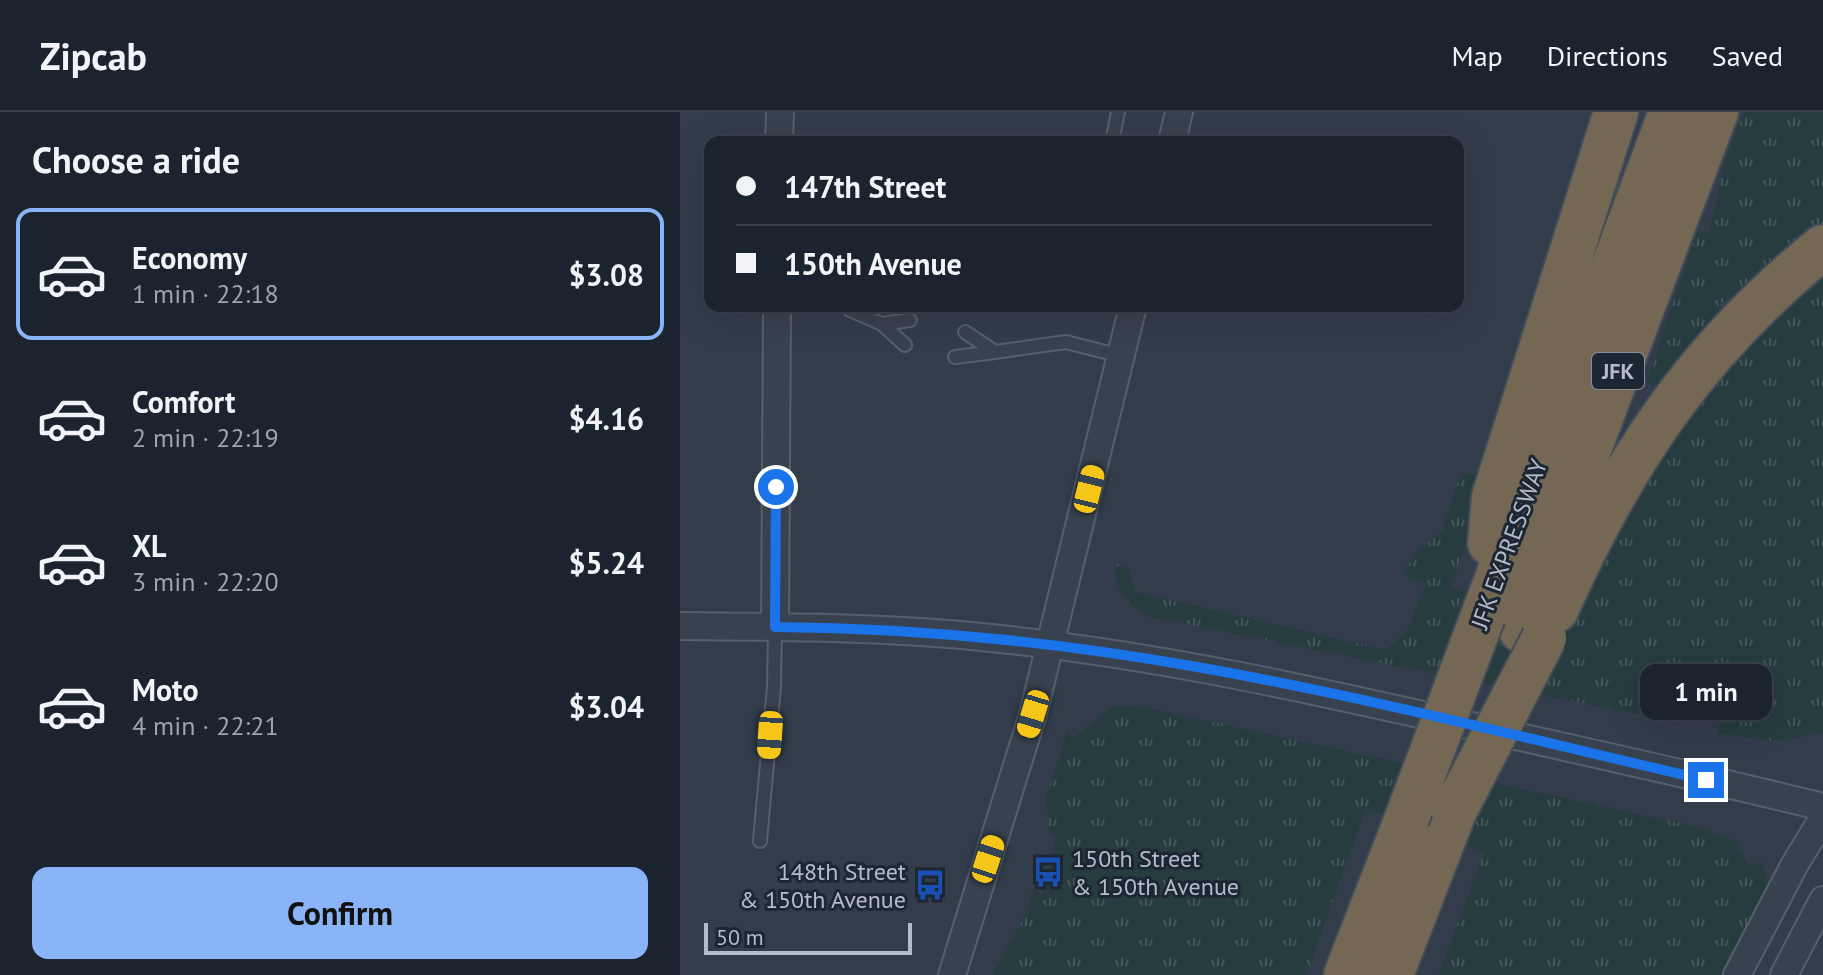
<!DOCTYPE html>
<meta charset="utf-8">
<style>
:root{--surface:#1b232e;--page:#242b36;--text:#f1f3f6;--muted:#a0a4aa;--line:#39404a;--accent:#8ab4f8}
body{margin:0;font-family:"PT Sans",sans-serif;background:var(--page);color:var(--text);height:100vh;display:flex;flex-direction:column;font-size:30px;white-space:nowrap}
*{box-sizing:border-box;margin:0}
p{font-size:26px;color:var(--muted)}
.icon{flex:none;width:44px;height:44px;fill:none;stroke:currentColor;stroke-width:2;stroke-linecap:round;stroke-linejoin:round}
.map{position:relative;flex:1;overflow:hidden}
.sheet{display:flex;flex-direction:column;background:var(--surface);width:680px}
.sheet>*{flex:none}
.guide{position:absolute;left:24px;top:24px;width:760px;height:176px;border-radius:16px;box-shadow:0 8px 32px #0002,0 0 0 2px var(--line);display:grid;align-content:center;height:176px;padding:0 32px;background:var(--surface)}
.scale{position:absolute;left:24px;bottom:20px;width:208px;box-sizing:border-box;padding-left:8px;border:4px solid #b4bcc9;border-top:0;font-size:22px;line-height:28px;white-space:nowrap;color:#b4bcc9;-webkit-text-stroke:6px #1d2633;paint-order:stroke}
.end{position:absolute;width:36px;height:36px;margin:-18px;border:10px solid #1a73e8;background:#fff;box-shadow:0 0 0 4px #fff}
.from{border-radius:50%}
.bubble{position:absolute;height:56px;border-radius:16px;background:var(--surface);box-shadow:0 8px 32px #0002,0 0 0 2px var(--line);font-size:26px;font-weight:700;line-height:56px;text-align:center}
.car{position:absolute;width:24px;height:48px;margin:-24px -12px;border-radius:10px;box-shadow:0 0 6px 2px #0007;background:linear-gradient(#f5c518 24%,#345 0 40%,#f5c518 0 76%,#345 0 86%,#f5c518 0)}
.guide b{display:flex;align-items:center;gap:28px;height:76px;font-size:30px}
.guide b+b{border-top:2px solid var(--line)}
.guide i{width:20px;height:20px;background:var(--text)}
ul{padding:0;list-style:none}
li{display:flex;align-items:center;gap:24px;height:132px;margin:0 16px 12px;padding:0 16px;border:4px solid transparent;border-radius:16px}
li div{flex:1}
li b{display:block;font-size:30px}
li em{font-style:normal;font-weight:700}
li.selected{border-color:var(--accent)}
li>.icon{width:72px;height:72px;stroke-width:1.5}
h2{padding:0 32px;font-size:36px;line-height:96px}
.action{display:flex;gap:16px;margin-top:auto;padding:16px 32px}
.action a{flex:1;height:92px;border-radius:16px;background:var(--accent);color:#111;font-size:32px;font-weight:700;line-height:92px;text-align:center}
header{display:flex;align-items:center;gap:48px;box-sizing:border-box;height:112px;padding:0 40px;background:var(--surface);border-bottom:2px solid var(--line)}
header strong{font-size:38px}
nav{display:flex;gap:44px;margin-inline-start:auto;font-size:28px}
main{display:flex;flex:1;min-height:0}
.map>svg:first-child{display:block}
.airport{fill:#323c4b;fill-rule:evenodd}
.grass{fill:url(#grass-tufts)}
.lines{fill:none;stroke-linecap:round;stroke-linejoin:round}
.service-casing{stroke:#565f6c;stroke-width:16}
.minor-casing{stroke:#565f6c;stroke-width:30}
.motorway-casing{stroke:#434c59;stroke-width:48}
.service{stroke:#38414e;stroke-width:12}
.minor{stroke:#38414e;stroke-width:26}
.motorway{stroke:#746855;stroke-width:44}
.motorway-bridge-casing{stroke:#434c59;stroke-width:48;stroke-linecap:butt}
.motorway-bridge{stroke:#746855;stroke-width:44}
.route{stroke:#1a73e8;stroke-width:10}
.labels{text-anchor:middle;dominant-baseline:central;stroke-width:6;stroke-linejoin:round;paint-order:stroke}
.shield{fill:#1d2633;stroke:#878f9c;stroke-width:2}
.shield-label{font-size:22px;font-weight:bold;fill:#b4bcc9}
.street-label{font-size:24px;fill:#b4bcc9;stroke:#1d2633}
.poi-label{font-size:24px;fill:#b4bcc9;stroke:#1d2633;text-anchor:start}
</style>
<header>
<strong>Zipcab</strong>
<nav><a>Map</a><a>Directions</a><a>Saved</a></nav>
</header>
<main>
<section class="sheet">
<h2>Choose a ride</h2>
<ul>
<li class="selected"><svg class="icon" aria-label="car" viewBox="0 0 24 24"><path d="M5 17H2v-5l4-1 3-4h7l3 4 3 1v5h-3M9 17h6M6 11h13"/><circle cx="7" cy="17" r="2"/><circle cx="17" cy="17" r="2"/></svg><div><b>Economy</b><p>1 min · 22:18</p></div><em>$3.08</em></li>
<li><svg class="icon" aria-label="car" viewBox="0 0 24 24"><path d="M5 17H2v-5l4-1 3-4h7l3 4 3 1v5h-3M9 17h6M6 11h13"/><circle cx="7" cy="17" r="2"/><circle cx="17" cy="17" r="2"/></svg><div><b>Comfort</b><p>2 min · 22:19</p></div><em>$4.16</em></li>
<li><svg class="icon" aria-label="car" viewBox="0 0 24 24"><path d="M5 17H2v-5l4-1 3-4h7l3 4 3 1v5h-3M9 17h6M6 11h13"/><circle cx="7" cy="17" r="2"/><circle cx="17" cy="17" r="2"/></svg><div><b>XL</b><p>3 min · 22:20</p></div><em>$5.24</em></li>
<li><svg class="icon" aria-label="car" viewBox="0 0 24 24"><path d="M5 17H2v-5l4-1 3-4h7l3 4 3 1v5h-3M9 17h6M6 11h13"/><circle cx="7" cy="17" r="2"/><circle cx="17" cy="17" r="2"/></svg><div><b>Moto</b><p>4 min · 22:21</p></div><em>$3.04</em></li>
</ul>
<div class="action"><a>Confirm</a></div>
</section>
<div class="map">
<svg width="1143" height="863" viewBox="0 0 1143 863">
<defs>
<pattern id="grass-tufts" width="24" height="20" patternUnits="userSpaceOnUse" patternTransform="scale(2)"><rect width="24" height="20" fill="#263c3f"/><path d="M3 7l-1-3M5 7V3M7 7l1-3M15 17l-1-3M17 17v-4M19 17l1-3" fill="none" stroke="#435659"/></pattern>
</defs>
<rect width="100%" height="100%" fill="#242f3e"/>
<path class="airport" d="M0,0h1143v863h-1143zM30,30h748v164h-748z"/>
<path class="grass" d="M1064,0h79v115l-66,54 -36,22 4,11 -62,75 -17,-6 52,-152 11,1 16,-70z
M1143,164v457l-50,8 -55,-8 2,-12 -68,-15 -3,10 -498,-99c-24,-11 -37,-27 -36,-54l13,6 7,23 251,58 22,-20 18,-47 -23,-9 17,-26 22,-16 16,-49 7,-9 24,1 -39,113 121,38 63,-126 67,-102 69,-77z
M433,594l28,1 557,120 37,14 14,25 13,-4 5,22 -13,35 -27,56h-288l45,-123 -118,-44 -60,167h-313l32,-60 8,-26 10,7 13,-60 -6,-3 -4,-36 22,-67 4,9z"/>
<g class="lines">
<g class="service-casing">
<path id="service" d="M432,30l6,-30
M170,198l32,14 28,-4
M202,212l23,21
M285,220l30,20 71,-10 55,14
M275,245l40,-5
M80,729l14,-155 1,-59"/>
</g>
<g class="minor-casing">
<path id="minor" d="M99,30l1,-30
M492,30l7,-30
M0,514c107,1 214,1 320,13 163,17 322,53 481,89 114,26 229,51 342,79
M95,515l2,-321
M272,863l81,-261 100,-408
M1057,863l58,-111 28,-46
M1104,863l39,-75"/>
</g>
<g class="motorway-casing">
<path id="motorway" d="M810,431l4,-46 122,-385
M876,498c66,-148 140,-260 267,-363
M803,504l188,-504
M841,518l195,-518
M666,863l61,-157
M711,863l63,-163"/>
</g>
<use href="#service" class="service"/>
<use href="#minor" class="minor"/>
<use href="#motorway" class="motorway"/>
<g class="motorway-bridge-casing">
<path id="motorway-bridge" d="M774,700l90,-174
M727,706l76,-202"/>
</g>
<use href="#motorway-bridge" class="motorway-bridge"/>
</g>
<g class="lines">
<path class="route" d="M96,375l-1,140c141,1 283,15 422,40 171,30 340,74 509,113"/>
</g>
<defs>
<g id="bus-bare" transform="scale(2.4)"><path d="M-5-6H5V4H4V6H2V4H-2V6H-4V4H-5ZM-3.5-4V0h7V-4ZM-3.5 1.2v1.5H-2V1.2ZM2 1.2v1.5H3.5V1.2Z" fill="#1a4fb4" stroke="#1d2633" stroke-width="2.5" paint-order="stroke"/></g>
</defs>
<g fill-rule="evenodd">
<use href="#bus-bare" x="368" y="760"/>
<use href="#bus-bare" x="250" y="773"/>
</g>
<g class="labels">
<rect class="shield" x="912" y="241" width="52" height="36" rx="6"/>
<g class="shield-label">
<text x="938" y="259">JFK</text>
</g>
<g class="street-label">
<text transform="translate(829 432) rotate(-70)">JFK EXPRESSWAY</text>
</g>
<g class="poi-label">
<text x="392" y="746">150th Street<tspan x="392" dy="28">&amp; 150th Avenue</tspan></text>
<text x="226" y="759" text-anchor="end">148th Street<tspan x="226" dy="28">&amp; 150th Avenue</tspan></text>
</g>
</g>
</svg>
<div class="scale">50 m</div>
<i class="end from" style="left:96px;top:375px"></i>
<i class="end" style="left:1026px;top:668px"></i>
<div class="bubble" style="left:960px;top:552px;width:132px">1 min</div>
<i class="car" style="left:409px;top:377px;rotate:14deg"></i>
<i class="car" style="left:353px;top:602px;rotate:197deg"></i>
<i class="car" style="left:90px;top:623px;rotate:184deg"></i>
<i class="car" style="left:308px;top:747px;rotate:18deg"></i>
<div class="guide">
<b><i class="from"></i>147th Street</b>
<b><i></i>150th Avenue</b>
</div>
</div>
</main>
